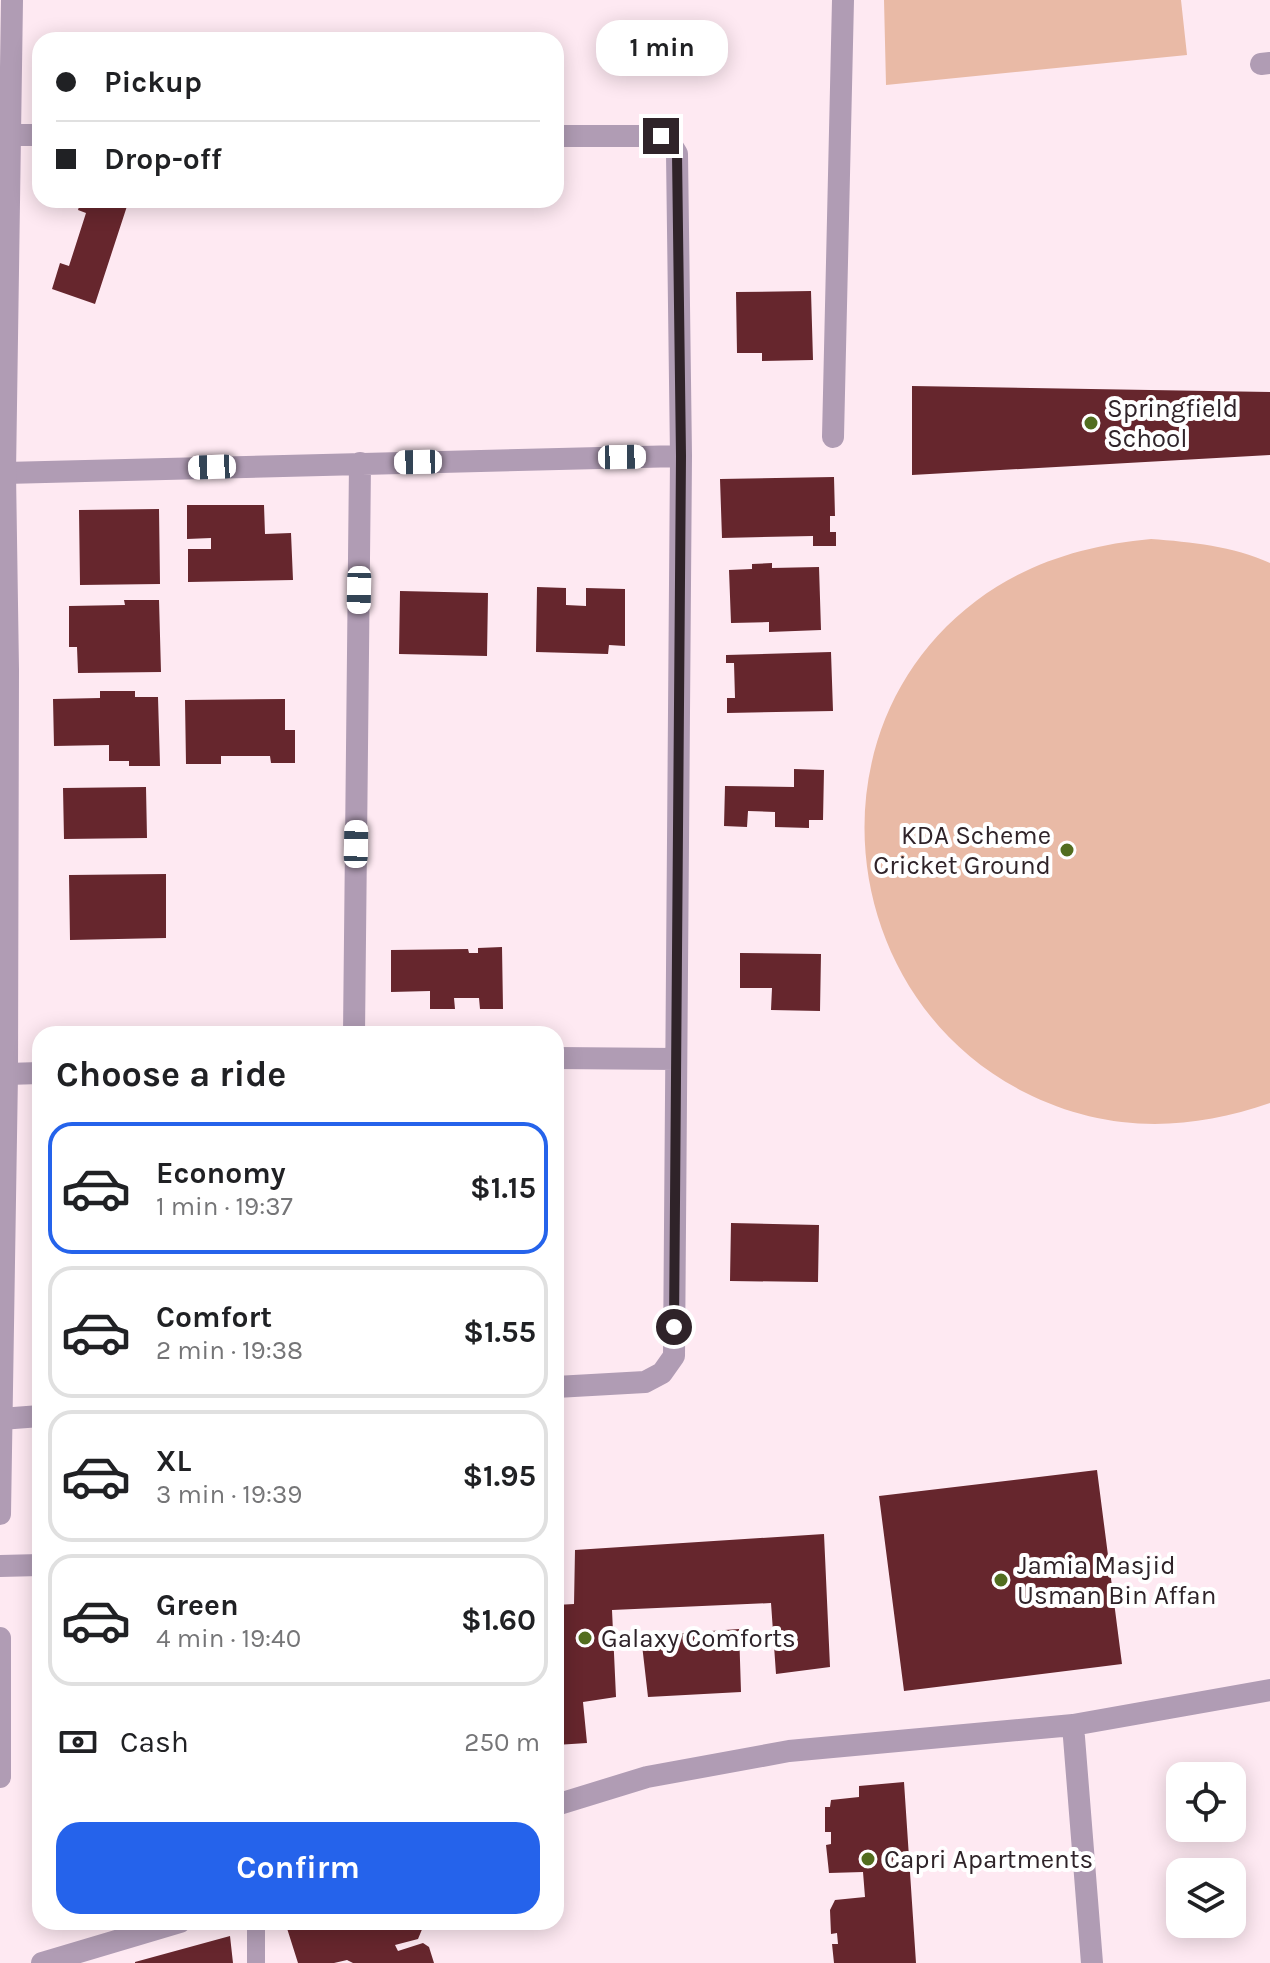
<!DOCTYPE html>
<meta charset="utf-8">
<style>
:root{--surface:#fff;--page:#f6f6f6;--text:#202124;--muted:#757577;--line:#e0e0e0;--accent:#2563eb}
body{margin:0;font-family:Karla,sans-serif;background:var(--page);color:var(--text);height:100vh;display:flex;flex-direction:column;font-size:30px;white-space:nowrap}
*{box-sizing:border-box;margin:0}
p{font-size:26px;color:var(--muted)}
.icon{flex:none;width:44px;height:44px;fill:none;stroke:currentColor;stroke-width:2;stroke-linecap:round;stroke-linejoin:round}
.map{position:relative;flex:1;overflow:hidden}
.side{position:absolute;left:32px;top:1026px;width:532px;height:904px;display:flex;flex-direction:column;background:var(--surface);border-radius:24px;box-shadow:0 4px 20px #0003}
.side>*{flex:none}
.guide{position:absolute;left:32px;top:32px;width:532px;height:176px;border-radius:24px;box-shadow:0 4px 20px #0003;display:grid;align-content:center;height:176px;padding:0 24px;background:var(--surface)}
.fabs{position:absolute;left:1166px;top:1762px;display:grid;gap:16px}
.fabs a{display:grid;place-items:center;width:80px;height:80px;border-radius:16px;background:var(--surface);box-shadow:0 4px 20px #0003;font-size:40px}
.end{position:absolute;width:36px;height:36px;margin:-18px;border:10px solid #2f2329;background:#fff;box-shadow:0 0 0 4px #fff}
.from{border-radius:50%}
.bubble{position:absolute;height:56px;border-radius:24px;background:var(--surface);box-shadow:0 4px 20px #0003;font-size:26px;font-weight:700;line-height:56px;text-align:center}
.car{position:absolute;width:24px;height:48px;margin:-24px -12px;border-radius:10px;box-shadow:0 0 6px 2px #0007;background:linear-gradient(#fff 24%,#345 0 40%,#fff 0 76%,#345 0 86%,#fff 0)}
.guide b{display:flex;align-items:center;gap:28px;height:76px;font-size:30px}
.guide b+b{border-top:2px solid var(--line)}
.guide i{width:20px;height:20px;background:var(--text)}
ul{padding:0;list-style:none}
li{display:flex;align-items:center;gap:24px;height:132px;margin:0 16px 12px;padding:0 8px;border:4px solid var(--line);border-radius:24px}
li div{flex:1}
li b{display:block;font-size:30px}
li em{font-style:normal;font-weight:700}
li.current{border-color:var(--accent)}
li>.icon{width:72px;height:72px;stroke-width:1.5}
h2{padding:0 24px;font-size:36px;line-height:96px}
.pay{display:flex;align-items:center;gap:20px;height:88px;padding:0 24px;font-size:30px}
.pay p{margin-inline-start:auto}
.button{display:flex;gap:16px;margin-top:auto;padding:16px 24px}
.button a{flex:1;height:92px;border-radius:24px;background:var(--accent);color:#fff;font-size:32px;font-weight:700;line-height:92px;text-align:center}
.map>svg:first-child{display:block}
.green{fill:#e9baa6}
.building{fill:#66262d}
.lines{fill:none;stroke-linecap:round;stroke-linejoin:round}
.service{stroke:#b09cb4;stroke-width:18}
.minor{stroke:#b09cb4;stroke-width:22}
.tertiary{stroke:#b09cb4;stroke-width:22}
.route{stroke:#2f2329;stroke-width:10}
.poi-dot{fill:#526d1f;stroke:#fff;stroke-width:3}
.labels{text-anchor:middle;dominant-baseline:central;stroke-width:8;stroke-linejoin:round;paint-order:stroke}
.poi-label{font-size:26px;fill:#2f2329;stroke:#fff;text-anchor:start}
</style>
<div class="map">
<svg width="1270" height="1963" viewBox="0 0 1270 1963">
<rect width="100%" height="100%" fill="#fee9f2"/>
<path class="green" d="M884,0h297l6,55 -301,30z
M1151,539c40,3 82,7 119,24v540c-84,29 -165,30 -246,-11 -187,-95 -218,-363 -48,-491 52,-39 111,-56 175,-62z"/>
<path class="building" d="M81,200h48l-34,104 -43,-15 8,-26 9,3 17,-53 -8,-3z
M811,291l2,69 -51,1v-8h-25l-1,-61z
M912,386l358,6v63l-358,20z
M834,477l1,39h-5v16h6v14h-23v-10l-91,2 -2,-59z
M187,505h77l1,29 26,-1 2,47 -105,2v-33h23v-11l-24,1z
M159,509l1,75 -80,1 -1,-75z
M772,563v5l47,-1 2,63 -52,2v-10l-38,1 -2,-53 23,-1v-5z
M537,587l29,1v17l20,1v-18l39,1v57l-16,-1 -1,9 -72,-2z
M400,591l88,2 -1,63 -88,-2z
M124,600h35l2,72 -83,1 -1,-26h-8v-41l56,-1z
M831,652l2,59 -106,2v-15h8l-1,-35h-8v-8z
M100,691h35v6h23l2,69h-31v-5h-20v-16l-55,1 -1,-47 47,-1z
M285,699v31h10v33h-24l-1,-7h-49v8h-35l-1,-64z
M794,769l30,1 -1,50h-14v8l-34,-1v-15l-27,-1 -1,16 -23,-1 1,-40 69,1z
M146,787l1,51 -83,1 -1,-51z
M166,874v64l-96,2 -1,-65z
M502,947l1,62h-23l-1,-11h-25l1,11h-25v-18l-39,1v-42l77,-1 1,4h9v-5z
M740,953l81,1 -1,57 -49,-1 1,-22h-32z
M731,1223l88,2 -1,57 -88,-1z
M1097,1470l25,194 -218,27 -25,-195z
M824,1534l6,133 -54,7 -5,-71 -159,7 4,87 -33,5 4,41 -31,2v-140l18,-1 1,-54z
M739,1629l2,63 -93,5 -7,-61z
M904,1782l12,181h-82l-2,-19h6l-1,-11 -6,1 -1,-24 5,-10 30,-3 -2,-25 -34,1 -3,-28 5,-1v-12h-6v-25h5l1,-7 28,-3v-11z
M285,1922h137l1,5 -5,12 -23,6 3,6 25,-8 6,4 5,16h-81l-6,-3 -13,3h-36z
M230,1936l3,27h-98v-1z"/>
<g class="lines">
<path class="service" d="M256,1922v41"/>
<path class="minor" d="M1261,64l9,-1
M11,135h29
M556,136h105l10,8 6,10 4,302 -7,900 -12,17 -17,9 -89,5
M833,437l10,-437
M5,473l676,-17
M354,1034l6,-571
M556,1058l120,1
M7,1074l33,-1
M1,1419l39,-3
M0,1566l40,-1
M1073,1725l19,238
M556,1805l91,-28 142,-26 284,-26 197,-35
M42,1963l138,-41"/>
<path class="tertiary" d="M0,1514l7,-440 1,-405 -3,-196 7,-473
M0,1638v139"/>
</g>
<g class="lines">
<path class="route" d="M661,136l10,8 6,10 4,302 -7,871"/>
</g>
<g class="poi-dot">
<circle cx="1091" cy="423" r="8"/>
<circle cx="1067" cy="850" r="8"/>
<circle cx="1001" cy="1580" r="8"/>
<circle cx="585" cy="1638" r="8"/>
<circle cx="868" cy="1859" r="8"/>
</g>
<g class="labels">
<g class="poi-label">
<text x="1107" y="408">Springfield<tspan x="1107" dy="30">School</tspan></text>
<text x="1051" y="835" text-anchor="end">KDA Scheme<tspan x="1051" dy="30">Cricket Ground</tspan></text>
<text x="1017" y="1565">Jamia Masjid<tspan x="1017" dy="30">Usman Bin Affan</tspan></text>
<text x="601" y="1638">Galaxy Comforts</text>
<text x="884" y="1859">Capri Apartments</text>
</g>
</g>
</svg>
<div class="fabs">
<a><svg class="icon" aria-label="locate" viewBox="0 0 24 24"><circle cx="12" cy="12" r="6"/><path d="M12 2v4M12 18v4M2 12h4M18 12h4"/></svg></a>
<a><svg class="icon" aria-label="layers" viewBox="0 0 24 24"><path d="M12 4l9 5-9 5-9-5zM3 14l9 5 9-5"/></svg></a>
</div>
<i class="end from" style="left:674px;top:1327px"></i>
<i class="end" style="left:661px;top:136px"></i>
<div class="bubble" style="left:596px;top:20px;width:132px">1 min</div>
<i class="car" style="left:622px;top:457px;rotate:89deg"></i>
<i class="car" style="left:418px;top:462px;rotate:269deg"></i>
<i class="car" style="left:212px;top:467px;rotate:268deg"></i>
<i class="car" style="left:359px;top:590px;rotate:181deg"></i>
<i class="car" style="left:356px;top:844px;rotate:1deg"></i>
<div class="guide">
<b><i class="from"></i>Pickup</b>
<b><i></i>Drop-off</b>
</div>
<section class="side">
<h2>Choose a ride</h2>
<ul>
<li class="current"><svg class="icon" aria-label="car" viewBox="0 0 24 24"><path d="M5 17H2v-5l4-1 3-4h7l3 4 3 1v5h-3M9 17h6M6 11h13"/><circle cx="7" cy="17" r="2"/><circle cx="17" cy="17" r="2"/></svg><div><b>Economy</b><p>1 min · 19:37</p></div><em>$1.15</em></li>
<li><svg class="icon" aria-label="car" viewBox="0 0 24 24"><path d="M5 17H2v-5l4-1 3-4h7l3 4 3 1v5h-3M9 17h6M6 11h13"/><circle cx="7" cy="17" r="2"/><circle cx="17" cy="17" r="2"/></svg><div><b>Comfort</b><p>2 min · 19:38</p></div><em>$1.55</em></li>
<li><svg class="icon" aria-label="car" viewBox="0 0 24 24"><path d="M5 17H2v-5l4-1 3-4h7l3 4 3 1v5h-3M9 17h6M6 11h13"/><circle cx="7" cy="17" r="2"/><circle cx="17" cy="17" r="2"/></svg><div><b>XL</b><p>3 min · 19:39</p></div><em>$1.95</em></li>
<li><svg class="icon" aria-label="car" viewBox="0 0 24 24"><path d="M5 17H2v-5l4-1 3-4h7l3 4 3 1v5h-3M9 17h6M6 11h13"/><circle cx="7" cy="17" r="2"/><circle cx="17" cy="17" r="2"/></svg><div><b>Green</b><p>4 min · 19:40</p></div><em>$1.60</em></li>
</ul>
<div class="pay"><svg class="icon" aria-label="cash" viewBox="0 0 24 24"><path d="M3 7h18v10H3z"/><circle cx="12" cy="12" r="2"/></svg>Cash<p>250 m</p></div>
<div class="button"><a>Confirm</a></div>
</section>
</div>
